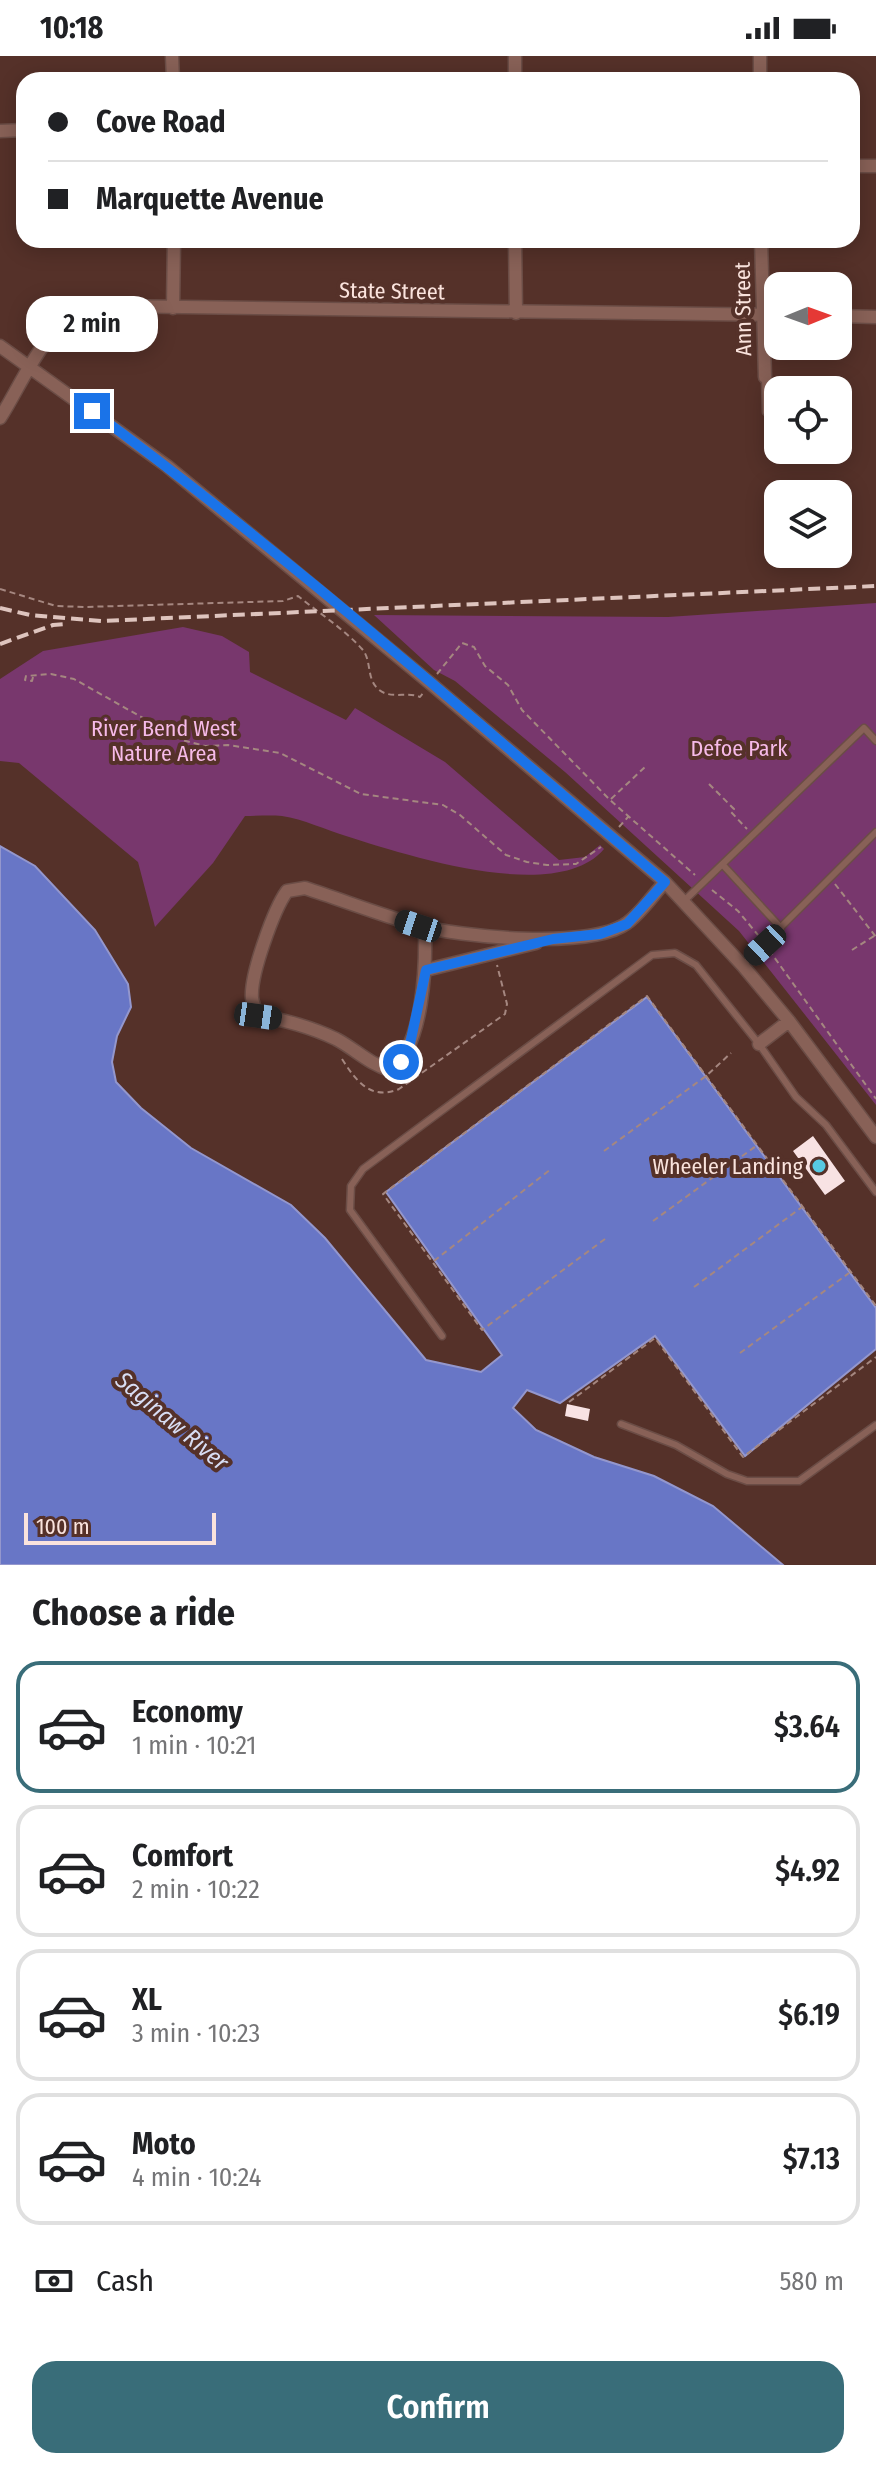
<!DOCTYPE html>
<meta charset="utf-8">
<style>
:root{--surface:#fff;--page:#f6f6f6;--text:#202124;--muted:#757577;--line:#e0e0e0;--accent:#396d79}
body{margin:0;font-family:"Fira Sans Condensed",sans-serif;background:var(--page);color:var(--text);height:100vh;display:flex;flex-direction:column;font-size:30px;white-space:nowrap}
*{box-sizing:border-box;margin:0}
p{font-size:26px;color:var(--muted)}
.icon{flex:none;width:44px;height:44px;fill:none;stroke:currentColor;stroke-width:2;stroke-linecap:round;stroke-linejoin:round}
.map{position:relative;height:1509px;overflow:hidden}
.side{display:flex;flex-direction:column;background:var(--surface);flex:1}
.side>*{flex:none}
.hud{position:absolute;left:16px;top:16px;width:844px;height:176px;border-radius:24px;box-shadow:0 4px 20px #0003;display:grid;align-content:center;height:176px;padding:0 32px;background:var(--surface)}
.needle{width:52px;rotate:89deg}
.fabs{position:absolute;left:764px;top:216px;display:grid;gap:16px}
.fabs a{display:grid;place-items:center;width:88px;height:88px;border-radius:16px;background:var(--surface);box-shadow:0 4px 20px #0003;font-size:40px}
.scale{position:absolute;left:24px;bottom:20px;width:192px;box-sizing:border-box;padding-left:8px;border:4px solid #fae3dd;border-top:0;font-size:22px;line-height:28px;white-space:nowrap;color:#fae3dd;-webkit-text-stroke:6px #553129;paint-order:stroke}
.end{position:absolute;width:36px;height:36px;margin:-18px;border:10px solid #1a73e8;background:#fff;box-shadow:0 0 0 4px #fff}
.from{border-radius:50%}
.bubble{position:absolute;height:56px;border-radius:24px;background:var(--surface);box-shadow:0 4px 20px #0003;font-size:26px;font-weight:600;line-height:56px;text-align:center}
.car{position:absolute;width:24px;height:48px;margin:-24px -12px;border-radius:10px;box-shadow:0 0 6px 2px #0007;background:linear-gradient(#222 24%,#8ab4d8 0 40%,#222 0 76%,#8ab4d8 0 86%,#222 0)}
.hud b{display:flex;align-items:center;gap:28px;height:76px;font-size:30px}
.hud b+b{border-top:2px solid var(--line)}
.hud i{width:20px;height:20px;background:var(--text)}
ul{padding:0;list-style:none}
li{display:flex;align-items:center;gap:24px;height:132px;margin:0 16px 12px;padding:0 16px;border:4px solid var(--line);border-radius:24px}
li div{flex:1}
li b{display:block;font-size:30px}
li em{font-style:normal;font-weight:600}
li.selected{border-color:var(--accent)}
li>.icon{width:72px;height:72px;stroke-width:1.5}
h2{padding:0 32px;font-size:36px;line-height:96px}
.pay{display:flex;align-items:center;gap:20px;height:88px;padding:0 32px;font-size:30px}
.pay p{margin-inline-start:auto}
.cta{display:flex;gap:16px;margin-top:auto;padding:16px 32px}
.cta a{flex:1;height:92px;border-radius:24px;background:var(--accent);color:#fff;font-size:32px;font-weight:600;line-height:92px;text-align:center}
.status{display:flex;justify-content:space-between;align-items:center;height:56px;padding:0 40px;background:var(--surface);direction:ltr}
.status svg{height:22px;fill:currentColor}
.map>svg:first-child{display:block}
.green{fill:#78376d}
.water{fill:#6876c6;stroke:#9497cd;stroke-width:2}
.building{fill:#f8e2e3}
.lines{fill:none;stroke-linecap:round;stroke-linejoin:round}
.lane-casing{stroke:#6b4d46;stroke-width:9}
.street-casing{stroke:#6b4d46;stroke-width:15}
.path{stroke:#a58780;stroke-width:2;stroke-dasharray:6 4;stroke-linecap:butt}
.lane{stroke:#886157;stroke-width:6}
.street{stroke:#886157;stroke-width:12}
.rail{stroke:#dec4be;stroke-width:4;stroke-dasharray:12 6;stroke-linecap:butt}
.route{stroke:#1a73e8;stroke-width:10}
.poi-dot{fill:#57c9e2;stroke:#553129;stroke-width:3}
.labels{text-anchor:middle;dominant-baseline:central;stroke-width:8;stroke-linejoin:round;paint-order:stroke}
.street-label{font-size:22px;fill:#fae3dd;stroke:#553129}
.park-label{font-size:22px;fill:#f6bae8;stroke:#553129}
.poi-label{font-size:22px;fill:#fae3dd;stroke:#553129;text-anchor:end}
.water-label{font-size:24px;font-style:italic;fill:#d8ddf3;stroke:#553129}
</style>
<div class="status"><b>10:18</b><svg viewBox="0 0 49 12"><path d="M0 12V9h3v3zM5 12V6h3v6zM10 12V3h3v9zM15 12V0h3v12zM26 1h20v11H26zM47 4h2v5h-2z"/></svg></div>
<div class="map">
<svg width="876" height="1509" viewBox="0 0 876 1509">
<rect width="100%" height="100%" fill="#553129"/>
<path class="green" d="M876,547v502l-137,-174 -174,-159 -110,-91 -21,-11 -60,-55 294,2z
M183,571l39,9 27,16 1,20 96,48 9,-12 90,54 114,98 26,-3 15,-12 4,4c-47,56 -198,6 -258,-13 -20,-6 -43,-17 -64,-20 -12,-1 -25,0 -37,0l-32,47 -58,64 -17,-65 -119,-99 -19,-2v-82l43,-28z"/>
<path class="water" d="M0,790l35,20 60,64 33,54 3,23 -14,29 -5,26 4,20 25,26 50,40 100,57 34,33 101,122 55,12 21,-17 -116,-163 261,-195 229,311v41l-131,107 -90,-120 -95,67 -33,-13 -14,18 23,22 58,27 60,19 59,30 70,59h-783z"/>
<path class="building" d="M813,1080l32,45 -20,14 -32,-44z
M567,1348l23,5 -2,12 -23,-5z"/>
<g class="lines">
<g class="lane-casing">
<path id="lane" d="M765,321l1,35h12
M838,357h6
M723,809l58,63
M684,845l180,-173 12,13
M743,909l133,-133
M442,1280l-92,-126 1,-24 12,-17 289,-214 23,-2 21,12 63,79 37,53 30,28 50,67
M621,1368l55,21 51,29 20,7h52l77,-56"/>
</g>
<g class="street-casing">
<path id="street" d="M172,0l1,24
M760,0v24
M515,24v-24
M0,75l24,-1
M852,110h24
M515,184l1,73
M761,184l4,137
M173,252l1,-68
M838,260l38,1
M0,290l167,120 263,217 235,199 78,84 46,55 87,116
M0,362c22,-34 42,-88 81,-106 9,-4 21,-4 31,-6l666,9
M425,870c1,39 -1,121 -35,144 -21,-6 -35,-21 -54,-31 -23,-11 -53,-20 -78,-23 -2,-5 -5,-12 -6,-18 -2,-23 22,-89 35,-107l18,-3c37,12 73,26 111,37 43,12 175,25 211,-2 14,-10 26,-28 38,-41
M426,914l110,-27
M759,988l30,-23"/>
</g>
<path class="path" d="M0,533l56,17 29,1 198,-6 15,-5c21,17 46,33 64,53 10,11 4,29 16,40 12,11 29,2 42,8l4,-5
M437,618l25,-31 12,4 11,19 23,19 14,25 88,90 85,75
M33,621l-1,4 -7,-1 1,-4 25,-2 23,5 108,61 23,6 23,-1 52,8 81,41 82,11 17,10 46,40 21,7 20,3 29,-1 25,-17
M709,728l25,25 -3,3 16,17
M611,743l34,-32
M619,771l9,-10
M835,828l41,53
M712,834l26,21 20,24
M769,894l107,149
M852,894l22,-14
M342,1003c14,22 29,42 57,30l106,-75 2,-10 -10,-39
M604,1095l102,-75 25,-23
M653,1165l103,-75
M605,1183l-123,91 -99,-136 264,-198 229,310
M434,1205l117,-92
M694,1231l108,-80
M740,1297l109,-80
M569,1346l86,-64 88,119 133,-100"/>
<use href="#lane" class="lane"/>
<use href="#street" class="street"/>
<path class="rail" d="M0,552l30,7 72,6 774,-35
M0,588l53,-19 13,-1"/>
</g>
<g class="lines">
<path class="route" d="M92,355c199,146 385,312 573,471l-38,42 -27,10 -47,5 -127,31 -18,83 -7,9"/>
</g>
<circle class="poi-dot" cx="819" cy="1110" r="8"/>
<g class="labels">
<g class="street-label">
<text transform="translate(392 235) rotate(1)">State Street</text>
<text transform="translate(743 253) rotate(-91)">Ann Street</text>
</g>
<g class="park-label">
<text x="164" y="672">River Bend West<tspan x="164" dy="25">Nature Area</tspan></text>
<text x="739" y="692">Defoe Park</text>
</g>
<g class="poi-label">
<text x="803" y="1110">Wheeler Landing</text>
</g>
<g class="water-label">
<text transform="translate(172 1365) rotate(40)">Saginaw River</text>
</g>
</g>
</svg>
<div class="fabs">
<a><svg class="needle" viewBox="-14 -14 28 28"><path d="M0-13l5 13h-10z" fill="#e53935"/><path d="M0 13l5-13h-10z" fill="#757577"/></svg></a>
<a><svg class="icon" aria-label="locate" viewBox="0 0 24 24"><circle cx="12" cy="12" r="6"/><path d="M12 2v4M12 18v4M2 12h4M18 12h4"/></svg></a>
<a><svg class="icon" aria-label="layers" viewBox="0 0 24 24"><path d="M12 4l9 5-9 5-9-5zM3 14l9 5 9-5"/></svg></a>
</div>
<div class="scale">100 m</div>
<i class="end from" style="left:401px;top:1006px"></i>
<i class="end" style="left:92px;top:355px"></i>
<div class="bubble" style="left:26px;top:240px;width:132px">2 min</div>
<i class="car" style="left:418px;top:870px;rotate:288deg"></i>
<i class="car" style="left:765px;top:889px;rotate:227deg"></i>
<i class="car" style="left:258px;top:960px;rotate:98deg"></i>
<div class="hud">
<b><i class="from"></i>Cove Road</b>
<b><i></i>Marquette Avenue</b>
</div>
</div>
<section class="side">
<h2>Choose a ride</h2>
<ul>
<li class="selected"><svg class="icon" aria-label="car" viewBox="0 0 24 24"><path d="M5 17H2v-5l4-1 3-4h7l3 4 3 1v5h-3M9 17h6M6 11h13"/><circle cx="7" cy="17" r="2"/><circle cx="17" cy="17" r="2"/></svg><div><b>Economy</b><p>1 min · 10:21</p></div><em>$3.64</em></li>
<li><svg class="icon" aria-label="car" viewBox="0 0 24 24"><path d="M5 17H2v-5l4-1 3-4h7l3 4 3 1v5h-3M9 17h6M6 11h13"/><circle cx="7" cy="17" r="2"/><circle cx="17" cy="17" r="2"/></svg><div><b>Comfort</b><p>2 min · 10:22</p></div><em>$4.92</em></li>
<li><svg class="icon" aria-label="car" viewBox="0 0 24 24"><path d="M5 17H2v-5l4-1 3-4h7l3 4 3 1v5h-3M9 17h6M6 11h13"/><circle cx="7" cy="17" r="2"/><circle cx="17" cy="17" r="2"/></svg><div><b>XL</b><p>3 min · 10:23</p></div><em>$6.19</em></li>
<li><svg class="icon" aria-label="car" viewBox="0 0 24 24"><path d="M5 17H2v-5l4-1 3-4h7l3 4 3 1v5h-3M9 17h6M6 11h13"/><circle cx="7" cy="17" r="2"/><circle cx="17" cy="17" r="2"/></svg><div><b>Moto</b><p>4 min · 10:24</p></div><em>$7.13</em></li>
</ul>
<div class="pay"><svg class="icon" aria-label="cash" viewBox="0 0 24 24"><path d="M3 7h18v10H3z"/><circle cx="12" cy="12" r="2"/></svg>Cash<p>580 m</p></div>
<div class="cta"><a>Confirm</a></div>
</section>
